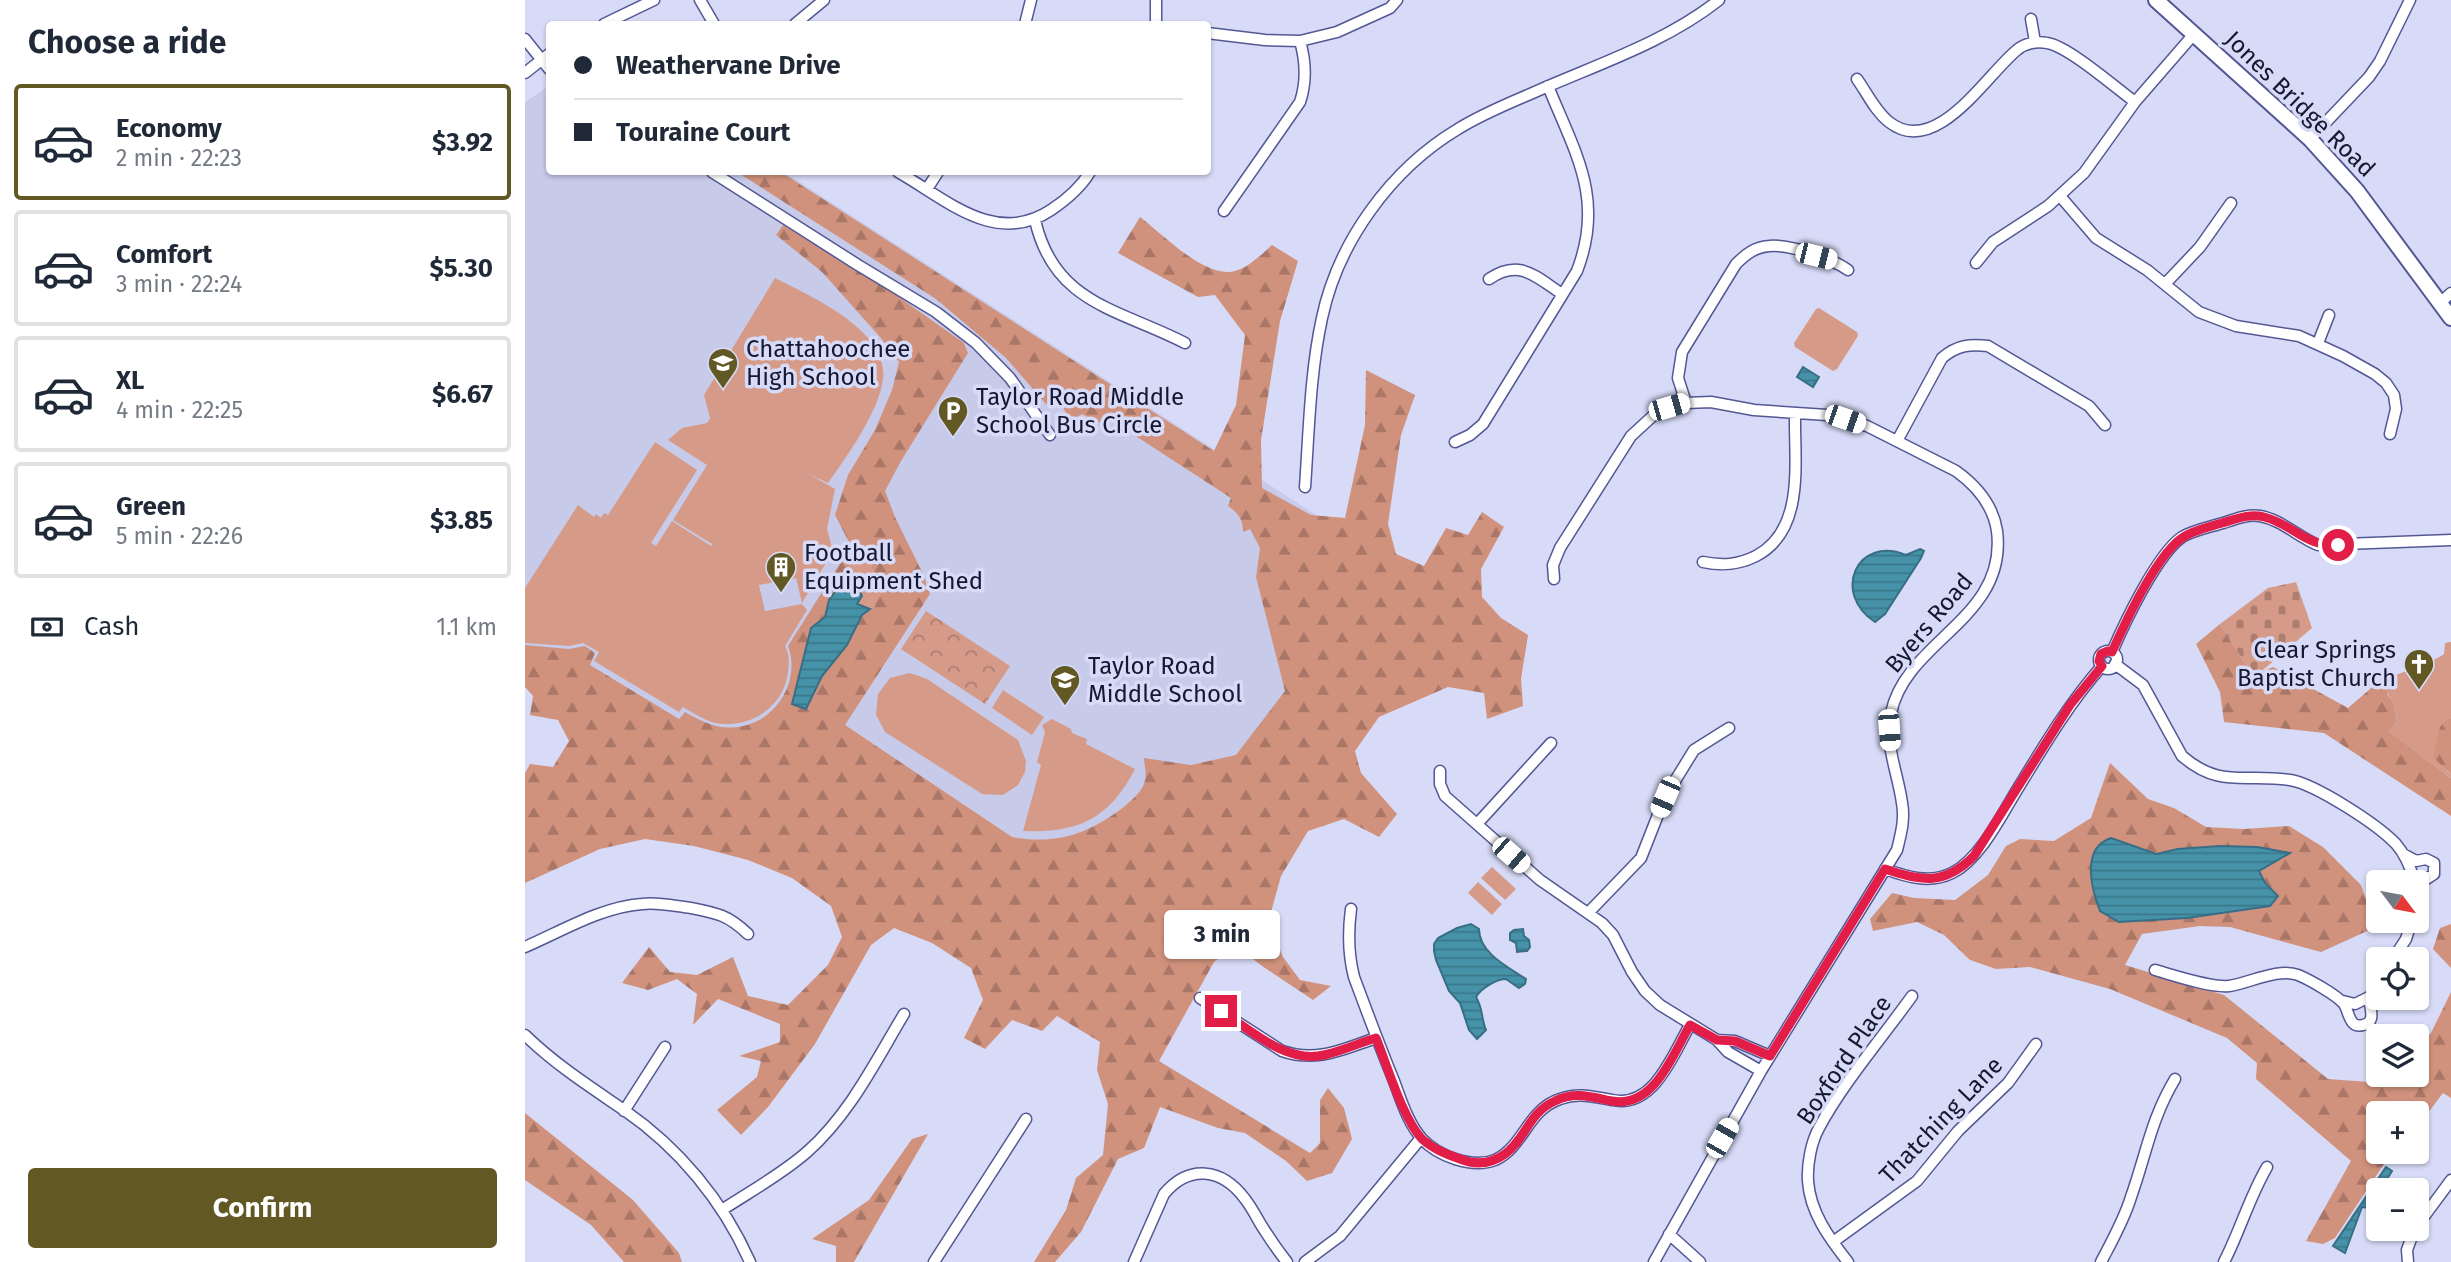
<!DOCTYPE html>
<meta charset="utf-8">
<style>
:root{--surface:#fff;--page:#f2f2f3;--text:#1f2937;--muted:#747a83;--line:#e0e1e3;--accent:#625824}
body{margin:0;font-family:"Fira Sans",sans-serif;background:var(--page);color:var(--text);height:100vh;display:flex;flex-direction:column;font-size:26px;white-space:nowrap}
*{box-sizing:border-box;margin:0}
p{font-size:23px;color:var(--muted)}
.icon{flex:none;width:38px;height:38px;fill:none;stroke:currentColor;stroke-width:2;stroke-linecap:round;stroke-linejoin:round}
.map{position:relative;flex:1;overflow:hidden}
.side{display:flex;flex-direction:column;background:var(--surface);width:525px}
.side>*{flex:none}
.guide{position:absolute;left:21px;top:21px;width:665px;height:154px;border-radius:7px;box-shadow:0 2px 5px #0004;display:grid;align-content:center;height:154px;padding:0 28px;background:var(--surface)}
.needle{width:46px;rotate:122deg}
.controls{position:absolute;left:1841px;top:870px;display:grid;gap:14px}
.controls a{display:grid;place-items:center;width:63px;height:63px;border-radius:7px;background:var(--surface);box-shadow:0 2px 5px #0004;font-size:35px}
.end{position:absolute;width:32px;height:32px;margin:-16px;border:9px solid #e11d48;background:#fff;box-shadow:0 0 0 4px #fff}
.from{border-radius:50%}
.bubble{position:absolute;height:49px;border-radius:7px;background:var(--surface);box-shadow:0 2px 5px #0004;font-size:23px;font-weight:700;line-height:49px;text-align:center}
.car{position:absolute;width:21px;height:42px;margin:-21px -10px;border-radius:9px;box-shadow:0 0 5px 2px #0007;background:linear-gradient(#fff 24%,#345 0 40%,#fff 0 76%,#345 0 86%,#fff 0)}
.guide b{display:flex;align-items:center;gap:24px;height:66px;font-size:26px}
.guide b+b{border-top:2px solid var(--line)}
.guide i{width:18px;height:18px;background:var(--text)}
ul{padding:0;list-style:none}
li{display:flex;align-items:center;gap:21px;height:116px;margin:0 14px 10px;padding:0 14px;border:4px solid var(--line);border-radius:7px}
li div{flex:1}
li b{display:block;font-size:26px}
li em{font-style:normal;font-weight:700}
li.current{border-color:var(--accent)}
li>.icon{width:63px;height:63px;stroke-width:1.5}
h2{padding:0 28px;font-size:32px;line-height:84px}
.pay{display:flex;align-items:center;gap:18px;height:77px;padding:0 28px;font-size:26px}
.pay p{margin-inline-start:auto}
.button{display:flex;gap:14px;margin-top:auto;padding:14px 28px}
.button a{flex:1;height:80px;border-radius:7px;background:var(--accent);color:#fff;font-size:28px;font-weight:700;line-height:80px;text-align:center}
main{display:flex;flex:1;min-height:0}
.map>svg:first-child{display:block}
.built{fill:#c7cbe9}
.grass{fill:#d69b88}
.forest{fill:url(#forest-firs);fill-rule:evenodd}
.cemetery{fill:url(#cemetery-stones)}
.park{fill:url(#park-crowns)}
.water{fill:url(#water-rules);stroke:#386e85;stroke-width:2}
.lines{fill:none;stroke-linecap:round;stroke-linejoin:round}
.street-casing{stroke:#535794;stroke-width:13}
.secondary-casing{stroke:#535794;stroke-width:18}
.street{stroke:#fff;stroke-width:10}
.secondary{stroke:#fff;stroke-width:14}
.route{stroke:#e11d48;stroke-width:9}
.labels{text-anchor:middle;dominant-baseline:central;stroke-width:7;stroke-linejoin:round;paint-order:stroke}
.street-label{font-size:24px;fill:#161730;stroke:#d7dbf7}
.poi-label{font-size:24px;fill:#161730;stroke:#d7dbf7;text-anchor:start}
</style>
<main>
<section class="side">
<h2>Choose a ride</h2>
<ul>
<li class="current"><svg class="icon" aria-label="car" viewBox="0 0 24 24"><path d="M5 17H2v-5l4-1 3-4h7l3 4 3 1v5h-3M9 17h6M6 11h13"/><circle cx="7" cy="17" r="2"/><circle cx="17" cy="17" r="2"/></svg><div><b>Economy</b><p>2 min · 22:23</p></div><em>$3.92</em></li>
<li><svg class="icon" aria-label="car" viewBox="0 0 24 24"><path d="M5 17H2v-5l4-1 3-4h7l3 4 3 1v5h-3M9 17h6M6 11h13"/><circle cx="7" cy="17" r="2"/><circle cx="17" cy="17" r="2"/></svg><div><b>Comfort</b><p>3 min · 22:24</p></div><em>$5.30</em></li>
<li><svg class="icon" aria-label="car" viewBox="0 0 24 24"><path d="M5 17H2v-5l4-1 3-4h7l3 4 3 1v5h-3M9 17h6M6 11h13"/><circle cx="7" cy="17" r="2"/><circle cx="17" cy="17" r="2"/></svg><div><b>XL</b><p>4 min · 22:25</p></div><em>$6.67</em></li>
<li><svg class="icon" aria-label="car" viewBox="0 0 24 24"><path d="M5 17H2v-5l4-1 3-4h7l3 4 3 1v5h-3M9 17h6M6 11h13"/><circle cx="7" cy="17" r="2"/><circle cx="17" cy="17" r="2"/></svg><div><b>Green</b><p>5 min · 22:26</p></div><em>$3.85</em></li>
</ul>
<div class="pay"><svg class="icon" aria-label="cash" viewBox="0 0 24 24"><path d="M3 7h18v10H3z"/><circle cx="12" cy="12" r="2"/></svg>Cash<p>1.1 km</p></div>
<div class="button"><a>Confirm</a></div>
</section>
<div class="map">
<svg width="1926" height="1262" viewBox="0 0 1926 1262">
<defs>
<pattern id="forest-firs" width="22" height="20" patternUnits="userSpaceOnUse" patternTransform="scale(1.75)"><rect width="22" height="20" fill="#d1927d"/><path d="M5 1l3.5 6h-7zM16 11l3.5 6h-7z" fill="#a97667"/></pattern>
<pattern id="cemetery-stones" width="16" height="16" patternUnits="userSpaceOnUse" patternTransform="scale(1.75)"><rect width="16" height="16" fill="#d69b88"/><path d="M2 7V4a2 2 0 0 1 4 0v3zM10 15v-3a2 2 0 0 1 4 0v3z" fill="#ad7d70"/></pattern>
<pattern id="park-crowns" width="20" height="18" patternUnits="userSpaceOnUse" patternTransform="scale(1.75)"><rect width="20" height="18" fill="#d69b88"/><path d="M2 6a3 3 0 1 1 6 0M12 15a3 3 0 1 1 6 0" fill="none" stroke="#ad7d70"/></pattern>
<pattern id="water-rules" width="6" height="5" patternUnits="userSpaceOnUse" patternTransform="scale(1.75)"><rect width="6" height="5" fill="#4693a9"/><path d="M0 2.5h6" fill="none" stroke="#39778a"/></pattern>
</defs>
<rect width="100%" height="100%" fill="#d7dbf7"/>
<path class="built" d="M24,86v86h235l605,390 -295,471 -569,-356v-575z"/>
<path class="grass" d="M250,278c35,18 114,52 108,101 -4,33 -36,77 -55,104l-19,-9 26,15 -8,40 6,22 -31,52 -6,-25 -37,7 6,26 37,-7 5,6 -22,36c5,9 4,17 3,26 -4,33 -33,54 -66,52 -14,-1 -27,-10 -39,-17l-4,5 -85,-51 5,-9 -16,-9 -14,3 -44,-3v-55l53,-83 16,12 2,-3 5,4 3,-5 4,2 47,-73 42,28 -46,73 5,3 16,-25 39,25 1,-2 -39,-24 34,-55 -39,-25 14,-12 25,-5 3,-5 -6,-23z
M1294,308l38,24 1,4 -21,33 -4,2 -38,-24 -1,-4 22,-34z
M333,548c15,16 35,44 12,61l-13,-5 5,-8c-11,-15 -13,-26 -13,-44z
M1926,642v77h-5l1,52 4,3v4l-62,-47 8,-10 -4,-20 -6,-8v-5l-10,-5 6,-8c5,0 8,1 12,0 8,-2 44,-16 49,-21l1,-11z
M385,673l17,6 91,61 8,21 -1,11 -7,13 -15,10 -21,-1 -97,-62 -9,-17 2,-21 12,-16z
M478,690l41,27 -12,18 -40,-27z
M527,719l19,10 1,4 15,6 -1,5 49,25c-26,50 -56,64 -112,62l18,-66 -4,-3 8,-30 -3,-7z
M967,867l24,22 -11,11 -24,-22z
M953,882l24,22 -10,11 -24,-22z"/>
<path class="forest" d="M212,172h44l433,279 22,-46 9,-70 -30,-40 -17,2 -80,-44 22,-36c22,17 57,53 86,55 17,1 34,-16 46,-27l26,16 -18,60 -19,119 1,48 49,27 34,3 20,-93 1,-55 49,25 -14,40 -13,89 8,30 28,12 22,-38 22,7 14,-23 22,15 -23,42 1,28 19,21 27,17 -7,44 2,27 -36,13 -3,-26 -36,-6 -69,30 -24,34 6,22 36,41 -18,23 -35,-18 -36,12 -27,45 -13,47 15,34 17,23 31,6 -18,14 -51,-34 -26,-20 -22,16 -55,99 151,92 10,-10v-43l8,-12 16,20 8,31 -20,34 -25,8 -21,-20 -41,-28 -27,-5 -58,-21 -16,41 -26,11 -37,73 -26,30h-21l32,-52 10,-32 27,-23 5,-51 -11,-34 3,-28 -43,-26 -15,15 -30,-11 -27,29 -21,-11 19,-38 -12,-32 -39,-25 -38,-15 -23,17 -56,99 -47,63 -27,28 -24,-25 40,-33 4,-16 -22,-5 41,-14v-18l-62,-25 -25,26 4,-31 -20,-15 -29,11 -26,-7 27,-36 21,25 27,3 36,-18 15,39 40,9 40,-40 14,-28 -11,-31 -39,-28 -44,-18 -54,-14 -49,-7 -45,10 -75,34v-110l5,-9 23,3 16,-26 -11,-21 -28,-5 3,-19 -8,-9v-42l44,4 16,-3 10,7 -5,12 89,54 6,-7c16,9 33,18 52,15 39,-4 64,-46 51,-81l63,-100 -16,-31 13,-40 27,-45 17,-40 7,-28 -19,-25 -58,-65 -46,-37 7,-10 110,68 71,50 4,10 -67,108 -16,30 10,26 28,57 7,20 -85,131 167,112c45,8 77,-3 113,-31 8,-7 18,-15 20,-26 2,-6 -1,-15 -1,-22l47,7 45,-10 49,-64 -29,-114 4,-29 -10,-19 -7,3c0,-13 -5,-19 -15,-26l3,-8 -123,-80 -5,6 -21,-10 -19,11 -7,-7 10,-5 -5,-9h-15l-40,-46 -70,-59zM333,548l10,12 13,24 1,6 -8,16 -12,9 -15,30 -25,31 -16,32 -14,-4 19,-75 14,-12 4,-17 21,-27 -1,-21z
M1695,624l24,38 12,12 17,-7 75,41 29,-25 10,5v6l6,7 4,20 -8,10 62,47v38l-127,-83 -100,-11 -4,-30 -24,-48z
M1922,719h4v55l-18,-17 7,-30z
M1585,763l38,36 26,9 32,19 38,2 45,-3 34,21 38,38 15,42 -55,25 -91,-25 -30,-1 -58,8 -17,31 99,30 104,84 55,4 8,-8 26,-1v-26l14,-15 20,-41v106l-8,-5 -25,33 -1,-13h-39v39h14l-57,86 -12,6 -17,-3 45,-80 -95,-82 1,-16 -30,-25 -117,-49 -80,-22 -34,2 -26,-9 -26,-25 -27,-13 -44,9 -3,-12 22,-26 22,5 41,2 33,-25 18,-29 14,-7 34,2 37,-23z
M1926,924v44l-18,-19 7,-21z
M0,1113l108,87 46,53 3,9h-58l-33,-37 -66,-45z
M403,1134l-74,128h-18v-16l-24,-7 57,-39 43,-61z"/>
<path class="cemetery" d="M1771,582l16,46 -55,47 -13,-13 -24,-38 48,-36z"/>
<path class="park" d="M401,611l84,55 -25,38 -84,-55z"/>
<path class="water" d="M1278,367l16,10 -6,10 -16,-10z
M1395,549l4,2 -3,7 -36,56 -10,8c-44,-29 -18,-87 31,-67z
M325,573l12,23 -5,8 13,5 -8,6 -15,30 -25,31 -16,33 -14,-5 19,-76 14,-11 4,-17z
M1586,838l45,16 22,-5 42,-3 37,1 33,6 -31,18 6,12 13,13 -8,10 -83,12 -68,4 -19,-11c-9,-23 -19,-63 11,-73z
M946,924l8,5c0,24 29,38 47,50l-1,5 -6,4 -13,-9c-9,0 -25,9 -30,18 7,11 5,21 10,33l-9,9 -8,-9 -9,-27 -11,-12 -13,-31 -2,-9v-7l4,-6 19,-10z
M998,929l1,7 5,4 1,7 -3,4 -10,1 -1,-9 -6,-3v-7l4,-3z
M1861,1167l6,4 -23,37 -7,-1 -17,46 -12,-7z"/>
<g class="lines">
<g class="street-casing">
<path id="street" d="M175,0l14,24
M631,0v24
M1506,19l4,23
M79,24l50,-24
M270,24l29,-24
M500,24l6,-24
M682,33l58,7 35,1 37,-9 53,-24 7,-8
M0,39l24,30
M0,73l24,-19
M1332,79c10,14 18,32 32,43 47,37 98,-48 128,-72 8,-7 20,-9 30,-7 21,3 69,45 88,59
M1785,139l59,-62 11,-16 30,-61
M187,172l146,93 78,47 40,31 34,35 40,57
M373,172c48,27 97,75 153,38 15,-10 30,-23 39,-38
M402,189l11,-17
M1535,196l36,42 51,32 52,42 37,14 63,10 44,20 32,18 11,9 8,12 2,14 -6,25
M699,211l76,-109c7,-21 6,-40 0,-61
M510,220c19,84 84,89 150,123
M1451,263l17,-21 55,-36 36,-33 51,-71 59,-68
M964,279c31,-21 47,-2 73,15
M1640,284l35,-37 31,-44
M1915,303l11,-10
M1793,343l11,-28
M1161,403l-8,-25 4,-26 54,-88c10,-10 19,-17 33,-18 21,-2 62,12 79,24
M1372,441l45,-83c15,-13 28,-14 46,-12l101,60 16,19
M930,442l15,-7 13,-11 94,-153c28,-73 -2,-118 -29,-185
M780,487c4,-56 5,-114 17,-169 16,-76 69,-149 136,-189 27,-17 57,-28 86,-41 60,-26 123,-47 175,-88
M1178,562c19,4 35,3 53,-6 50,-26 38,-95 39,-143
M1029,579l-1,-14 7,-17 71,-112 24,-22 31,-11 25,-1 43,8 73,5 18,4 22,7 89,45c21,15 37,34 41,60 11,88 -91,109 -106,182 -7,31 7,60 11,90 3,16 -1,31 -5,47l-136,221 -107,191
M1574 660a9 9 0 1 1 18 0a9 9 0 1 1-18 0Z
M1587,652c12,-28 45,-98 70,-115 12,-7 28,-10 41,-14 12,-4 25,-9 37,-7 22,4 38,21 58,29l133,-5
M1590,664l28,21 39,71c38,33 63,17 108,24 25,4 87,44 106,64 9,10 15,25 19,38
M915,771v13l5,12 95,84 62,43 11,12 19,37 13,19 15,14 57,35 11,12 33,19
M952,824l74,-81
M1878,854l13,7 10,-2 8,4v11l-14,9 -3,7
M1360,869c22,8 45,15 67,4 29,-14 51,-61 68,-88 25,-41 50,-83 82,-119
M826,909c-3,23 -3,45 3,68 13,35 26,70 40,104 7,19 14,42 28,58 16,17 50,30 73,21 29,-13 32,-50 65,-61 19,-7 33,-2 52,1 42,9 61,-46 78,-75
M1064,912l52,-54 24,-61 29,-47 35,-22
M0,947c37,-16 76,-40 117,-43 16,-2 32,2 49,4 26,5 37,7 57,26
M1868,959l13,-20 6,-19
M1630,970c18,5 56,18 74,16 18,-2 50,-19 69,-11 10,4 39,20 46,29 5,7 5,25 19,21 15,-3 5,-19 7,-28 1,-4 6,-10 8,-14
M675,998l82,53c35,12 61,-2 94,-13
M1818,1001l12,3 14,-7
M0,1035c31,30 64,51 99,75 55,38 99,91 126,152
M1192,1040l18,1 35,15
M99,1111l41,-64
M197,1210c29,-19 60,-36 85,-58 43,-38 68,-90 97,-138
M1892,1226l34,-46
M1144,1234l31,28
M1308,1242l84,-61 41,-50 50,-48 28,-39
M409,1262l92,-143
M609,1262l30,-68c25,-30 58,-26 81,5 8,10 13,22 20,32 7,11 14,21 22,31
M780,1262l35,-26 81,-98
M1323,1262c-19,-24 -38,-50 -40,-81 -1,-16 3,-39 11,-53 24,-45 63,-90 93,-132
M1576,1262c11,-21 23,-42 30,-65 15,-42 20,-78 44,-118
M1699,1262c16,-31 25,-64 43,-95
M1883,1262l-1,-12 8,-22"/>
</g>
<g class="secondary-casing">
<path id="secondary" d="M1631,0l154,139 47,52 94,127"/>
</g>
<use href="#street" class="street"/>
<use href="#secondary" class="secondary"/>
</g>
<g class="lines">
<path class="route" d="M696,1011c30,19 65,53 103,44 18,-4 35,-12 52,-17 11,27 27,81 46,101 11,10 24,15 38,20 15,6 31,5 45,-5 21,-15 23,-41 50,-53 20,-10 36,-4 57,0 42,8 61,-47 78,-76l27,15 18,1 35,15 115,-187c37,13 60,16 89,-13l96,-151 32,-39 -3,-5 2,-7 7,-3 4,1c13,-29 44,-96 70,-114 11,-8 27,-11 40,-15 14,-4 28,-10 42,-6 29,7 41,30 74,28"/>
</g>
<defs>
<g id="school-pin" transform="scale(1.575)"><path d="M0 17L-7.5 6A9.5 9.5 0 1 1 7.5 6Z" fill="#625824" stroke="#d7dbf7"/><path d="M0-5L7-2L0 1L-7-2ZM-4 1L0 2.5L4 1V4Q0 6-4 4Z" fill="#fff"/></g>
<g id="parking-pin" transform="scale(1.575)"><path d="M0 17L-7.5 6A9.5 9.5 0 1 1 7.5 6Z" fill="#625824" stroke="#d7dbf7"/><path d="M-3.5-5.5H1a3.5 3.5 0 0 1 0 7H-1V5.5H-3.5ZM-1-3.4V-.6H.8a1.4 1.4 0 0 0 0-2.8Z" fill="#fff"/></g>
<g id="building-pin" transform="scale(1.575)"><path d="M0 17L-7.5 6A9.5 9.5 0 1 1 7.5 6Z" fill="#625824" stroke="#d7dbf7"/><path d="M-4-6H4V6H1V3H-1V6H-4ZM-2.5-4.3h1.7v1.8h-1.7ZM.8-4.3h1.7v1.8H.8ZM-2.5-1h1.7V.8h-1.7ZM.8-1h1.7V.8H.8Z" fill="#fff"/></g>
<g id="church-pin" transform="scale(1.575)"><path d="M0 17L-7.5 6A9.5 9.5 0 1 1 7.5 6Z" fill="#625824" stroke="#d7dbf7"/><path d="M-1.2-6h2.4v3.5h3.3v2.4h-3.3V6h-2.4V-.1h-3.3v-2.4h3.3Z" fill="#fff"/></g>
</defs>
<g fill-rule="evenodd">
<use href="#school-pin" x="198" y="363"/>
<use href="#parking-pin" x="428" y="411"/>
<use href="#building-pin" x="256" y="567"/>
<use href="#church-pin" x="1894" y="664"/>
<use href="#school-pin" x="540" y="680"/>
</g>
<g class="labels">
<g class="street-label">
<text transform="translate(1775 104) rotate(44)">Jones Bridge Road</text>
<text transform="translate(1404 623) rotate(-50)">Byers Road</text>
<text transform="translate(1319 1060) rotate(-56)">Boxford Place</text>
<text transform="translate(1416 1120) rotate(-46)">Thatching Lane</text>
</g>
<g class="poi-label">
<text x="221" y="349">Chattahoochee<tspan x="221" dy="28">High School</tspan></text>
<text x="451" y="397">Taylor Road Middle<tspan x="451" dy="28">School Bus Circle</tspan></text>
<text x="279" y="553">Football<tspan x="279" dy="28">Equipment Shed</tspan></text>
<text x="1871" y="650" text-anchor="end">Clear Springs<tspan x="1871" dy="28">Baptist Church</tspan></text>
<text x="563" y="666">Taylor Road<tspan x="563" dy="28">Middle School</tspan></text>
</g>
</g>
</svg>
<div class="controls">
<a><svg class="needle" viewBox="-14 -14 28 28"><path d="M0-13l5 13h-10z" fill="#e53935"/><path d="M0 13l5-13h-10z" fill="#747a83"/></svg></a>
<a><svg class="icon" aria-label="locate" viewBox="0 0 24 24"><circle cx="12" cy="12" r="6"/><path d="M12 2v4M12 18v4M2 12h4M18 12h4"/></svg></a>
<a><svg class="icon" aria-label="layers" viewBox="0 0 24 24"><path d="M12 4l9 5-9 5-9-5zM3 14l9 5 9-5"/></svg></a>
<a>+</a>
<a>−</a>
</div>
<i class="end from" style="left:1813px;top:545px"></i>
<i class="end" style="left:696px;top:1011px"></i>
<div class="bubble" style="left:639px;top:910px;width:116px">3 min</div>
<i class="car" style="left:1291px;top:256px;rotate:104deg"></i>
<i class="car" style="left:1144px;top:407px;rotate:74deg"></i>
<i class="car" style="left:1320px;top:419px;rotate:109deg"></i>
<i class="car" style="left:1364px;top:730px;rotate:176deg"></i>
<i class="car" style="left:1140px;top:797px;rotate:203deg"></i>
<i class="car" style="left:986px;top:855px;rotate:131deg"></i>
<i class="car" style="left:1197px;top:1138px;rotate:30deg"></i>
<div class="guide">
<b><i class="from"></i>Weathervane Drive</b>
<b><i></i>Touraine Court</b>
</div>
</div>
</main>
